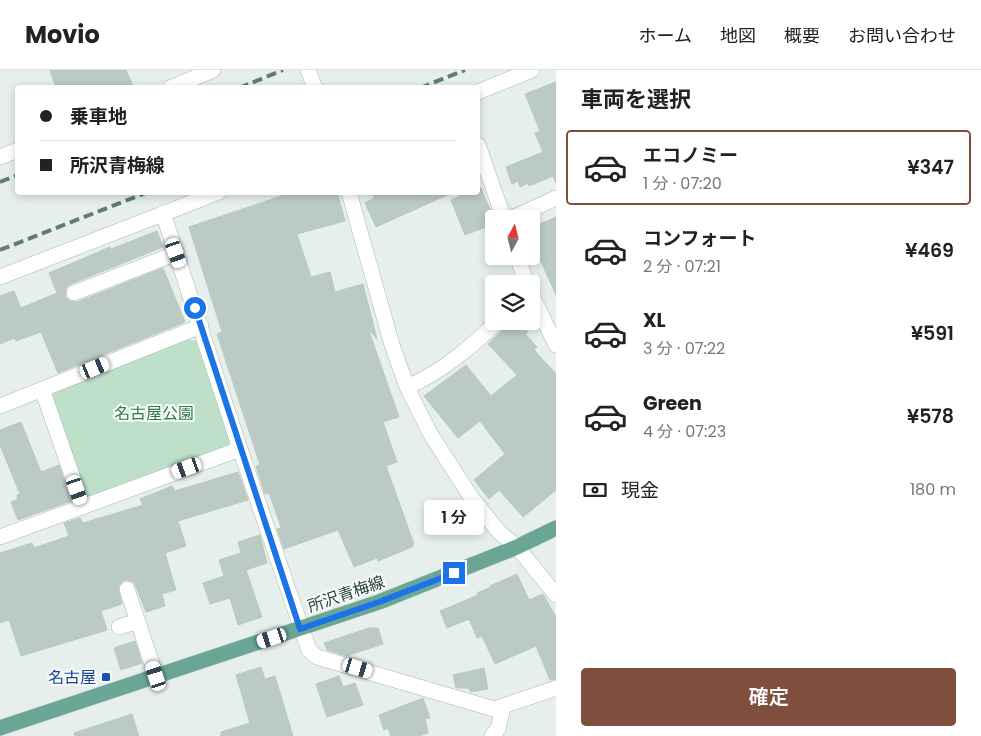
<!DOCTYPE html>
<html lang="ja">
<meta charset="utf-8">
<style>
:root{--surface:#fff;--page:#f6f6f6;--text:#222;--muted:#767676;--line:#e0e0e0;--accent:#804e3d}
body{margin:0;font-family:Poppins,"Noto Sans JP",sans-serif;background:var(--page);color:var(--text);height:100vh;display:flex;flex-direction:column;font-size:19px;white-space:nowrap}
*{box-sizing:border-box;margin:0}
p{font-size:16px;color:var(--muted)}
.icon{flex:none;width:28px;height:28px;fill:none;stroke:currentColor;stroke-width:2;stroke-linecap:round;stroke-linejoin:round}
.map{position:relative;flex:1;overflow:hidden}
.details{display:flex;flex-direction:column;background:var(--surface);width:425px}
.details>*{flex:none}
.top-card{position:absolute;left:15px;top:15px;width:465px;height:110px;border-radius:5px;box-shadow:0 2px 8px #0003;display:grid;align-content:center;height:110px;padding:0 25px;background:var(--surface)}
.needle{width:32px;rotate:7deg}
.buttons{position:absolute;left:485px;top:140px;display:grid;gap:10px}
.buttons a{display:grid;place-items:center;width:55px;height:55px;border-radius:5px;background:var(--surface);box-shadow:0 2px 8px #0003;font-size:25px}
.end{position:absolute;width:22px;height:22px;margin:-11px;border:6px solid #1a73e8;background:#fff;box-shadow:0 0 0 2px #fff}
.from{border-radius:50%}
.bubble{position:absolute;height:35px;border-radius:5px;background:var(--surface);box-shadow:0 2px 8px #0003;font-size:16px;font-weight:600;line-height:35px;text-align:center}
.car{position:absolute;width:15px;height:30px;margin:-15px -8px;border-radius:6px;box-shadow:0 0 4px 1px #0007;background:linear-gradient(#fff 24%,#345 0 40%,#fff 0 76%,#345 0 86%,#fff 0)}
.top-card b{display:flex;align-items:center;gap:18px;height:48px;font-size:19px}
.top-card b+b{border-top:1px solid var(--line)}
.top-card i{width:12px;height:12px;background:var(--text)}
ul{padding:0;list-style:none}
li{display:flex;align-items:center;gap:15px;height:75px;margin:0 10px 8px;padding:0 15px;border:2px solid transparent;border-radius:5px}
li div{flex:1}
li b{display:block;font-size:19px}
li em{font-style:normal;font-weight:600}
li.active{border-color:var(--accent)}
li>.icon{width:45px;height:45px;stroke-width:1.5}
h2{padding:0 25px;font-size:22px;line-height:60px}
.pay{display:flex;align-items:center;gap:12px;height:55px;padding:0 25px;font-size:19px}
.pay p{margin-inline-start:auto}
.button{display:flex;gap:10px;margin-top:auto;padding:10px 25px}
.button a{flex:1;height:58px;border-radius:5px;background:var(--accent);color:#fff;font-size:20px;font-weight:600;line-height:58px;text-align:center}
header{display:flex;align-items:center;gap:30px;box-sizing:border-box;height:70px;padding:0 25px;background:var(--surface);border-bottom:1px solid var(--line)}
header strong{font-size:24px}
nav{display:flex;gap:28px;margin-inline-start:auto;font-size:18px}
main{display:flex;flex:1;min-height:0}
.map>svg:first-child{display:block}
.green{fill:#bfe0c8}
.building{fill:#bbcac4;stroke:#b8c9c2}
.lines{fill:none;stroke-linecap:round;stroke-linejoin:round}
.minor-casing{stroke:#a8b8b2;stroke-width:16}
.major-casing{stroke:#c2cac8;stroke-width:16}
.minor{stroke:#fff;stroke-width:15}
.major{stroke:#6aa596;stroke-width:15}
.rail{stroke:#5f7d75;stroke-width:4;stroke-dasharray:10 5;stroke-linecap:butt}
.route{stroke:#1a73e8;stroke-width:6}
.transit-dot{fill:#1a4fb4;stroke:#f7fbf9;stroke-width:2}
.labels{text-anchor:middle;dominant-baseline:central;stroke-width:4;stroke-linejoin:round;paint-order:stroke}
.park-label{font-size:16px;fill:#2d7a4b;stroke:#f7fbf9}
.street-label{font-size:16px;fill:#24423a;stroke:#f7fbf9}
.transit-label{font-size:16px;fill:#164399;stroke:#f7fbf9;text-anchor:end}
</style>
<header>
<strong>Movio</strong>
<nav><a>ホーム</a><a>地図</a><a>概要</a><a>お問い合わせ</a></nav>
</header>
<main>
<div class="map">
<svg width="556" height="666" viewBox="0 0 556 666">
<rect width="100%" height="100%" fill="#e6efeb"/>
<path class="green" d="M187,269l9,2 34,99 -3,7 -137,50 -8,-3 -31,-96 4,-7z"/>
<path class="building" d="M50,0h76l8,18h-78z
M556,12v101l-3,-7 -24,10 -1,-3 -8,4 -2,-6 -6,3 -6,-17 37,-15 -8,-19 5,-2 -15,-37z
M481,118l13,31v5l-29,11 -14,-35 18,-8h9v-3z
M293,122h44l8,29 -48,13 14,43 19,-5 5,20 28,-8 14,55 -9,-11 31,89 -16,5 14,40 -11,4 28,78 -2,3 -34,14 -1,-3 -23,9 -16,-37 -54,19 -7,-20 4,-1 -1,-4 -11,-31 -4,1 -9,-28 4,-1 -43,-131 5,-2 -33,-105z
M372,122h82l-78,35 -11,-24 9,-5z
M556,147v78l-19,-42 -6,3v-28z
M157,161l6,16 -92,37 -5,4 -1,8 4,5 8,1 86,-34 22,54 -127,51 -17,-41 -25,9 -1,-3 -15,6v-48l14,-5 7,17 36,-15 -8,-20 61,-26 1,2z
M512,251h5l11,11 -3,2 12,13 -3,3 22,24v116l-33,27 -24,-27 -10,9 -15,-19 31,-26 -25,-33 -22,17 -34,-42 42,-31 25,31 26,-21 -29,-31z
M21,352l20,50 18,-7 12,36 -53,19 -7,-18 7,-3 -1,-4 3,-1 -20,-49v-15z
M238,402l10,28 -70,21 8,25 -21,7 11,37 -14,4 3,12 -19,6 -12,-30 -10,-2 -6,8 4,16 -21,7 6,19 -86,26 -12,-36 -9,3v-70l32,-10 2,5 35,-12 -5,-13 16,-5 3,5 60,-18 -3,-6 32,-13 3,5z
M260,465l7,28 -21,7 16,47 -24,8 -8,-27 -20,6 -7,-21 21,-7 -5,-16 22,-7 -3,-11z
M517,504l12,26 14,-6 13,23v62l-6,1 -14,-34 -41,18 -13,-28 -5,2 -8,-19 -22,9 -7,-17 38,-16 -1,-2 14,-6 -1,-1z
M369,558h9l5,16 -37,12 -19,-6 -3,-7z
M135,571l7,22 -21,7 -7,-22z
M261,597l4,12 10,-3 18,60h-72v-4l29,-9 -14,-48z
M484,598l4,21 -17,3 -3,-4h-12l-3,-13z
M339,606l4,11 12,-4 8,22 -36,12 -11,-33z
M423,628l7,20 -5,1 3,14 -9,3h-28l-3,-8 -4,2 -5,-15z
M132,644l7,22h-64l-1,-3z"/>
<g class="lines">
<g class="minor-casing">
<path id="minor" d="M308,0l7,18
M170,18l43,-18
M478,22l54,-22
M478,75l26,74
M0,87l18,-7
M349,122l43,153 15,42 24,48 40,62 28,35 18,15 39,48
M163,143l77,236 69,201 8,7 177,52 62,-21
M510,149l46,-21
M517,186l10,28
M0,207l219,-85
M74,223l103,-40
M531,224l25,51
M407,317c35,-15 64,-40 91,-66
M42,319l41,118
M0,336l201,-80
M0,467l240,-88
M127,519l29,87
M119,557l19,-6
M492,666l6,-7 5,-22"/>
</g>
<g class="major-casing">
<path id="major" d="M0,658l379,-126 138,-55 39,-19"/>
</g>
<use href="#minor" class="minor"/>
<use href="#major" class="major"/>
<path class="rail" d="M239,18l44,-18
M420,18l45,-18
M0,112l18,-7
M0,180l148,-58"/>
</g>
<g class="lines">
<path class="route" d="M195,238l105,321 79,-27 75,-29"/>
</g>
<rect class="transit-dot" x="101" y="602" width="10" height="10" rx="2.5"/>
<g class="labels">
<g class="park-label">
<text x="154" y="343">名古屋公園</text>
</g>
<g class="street-label">
<text transform="translate(346 524) rotate(-19)">所沢青梅線</text>
</g>
<g class="transit-label">
<text x="96" y="607">名古屋</text>
</g>
</g>
</svg>
<div class="buttons">
<a><svg class="needle" viewBox="-14 -14 28 28"><path d="M0-13l5 13h-10z" fill="#e53935"/><path d="M0 13l5-13h-10z" fill="#767676"/></svg></a>
<a><svg class="icon" aria-label="layers" viewBox="0 0 24 24"><path d="M12 4l9 5-9 5-9-5zM3 14l9 5 9-5"/></svg></a>
</div>
<i class="end from" style="left:195px;top:238px"></i>
<i class="end" style="left:454px;top:503px"></i>
<div class="bubble" style="left:424px;top:430px;width:60px">1 分</div>
<i class="car" style="left:176px;top:183px;rotate:161deg"></i>
<i class="car" style="left:95px;top:298px;rotate:68deg"></i>
<i class="car" style="left:187px;top:398px;rotate:250deg"></i>
<i class="car" style="left:77px;top:420px;rotate:161deg"></i>
<i class="car" style="left:272px;top:568px;rotate:252deg"></i>
<i class="car" style="left:358px;top:598px;rotate:107deg"></i>
<i class="car" style="left:156px;top:606px;rotate:342deg"></i>
<div class="top-card">
<b><i class="from"></i>乗車地</b>
<b><i></i>所沢青梅線</b>
</div>
</div>
<section class="details">
<h2>車両を選択</h2>
<ul>
<li class="active"><svg class="icon" aria-label="car" viewBox="0 0 24 24"><path d="M5 17H2v-5l4-1 3-4h7l3 4 3 1v5h-3M9 17h6M6 11h13"/><circle cx="7" cy="17" r="2"/><circle cx="17" cy="17" r="2"/></svg><div><b>エコノミー</b><p>1 分 · 07:20</p></div><em>¥347</em></li>
<li><svg class="icon" aria-label="car" viewBox="0 0 24 24"><path d="M5 17H2v-5l4-1 3-4h7l3 4 3 1v5h-3M9 17h6M6 11h13"/><circle cx="7" cy="17" r="2"/><circle cx="17" cy="17" r="2"/></svg><div><b>コンフォート</b><p>2 分 · 07:21</p></div><em>¥469</em></li>
<li><svg class="icon" aria-label="car" viewBox="0 0 24 24"><path d="M5 17H2v-5l4-1 3-4h7l3 4 3 1v5h-3M9 17h6M6 11h13"/><circle cx="7" cy="17" r="2"/><circle cx="17" cy="17" r="2"/></svg><div><b>XL</b><p>3 分 · 07:22</p></div><em>¥591</em></li>
<li><svg class="icon" aria-label="car" viewBox="0 0 24 24"><path d="M5 17H2v-5l4-1 3-4h7l3 4 3 1v5h-3M9 17h6M6 11h13"/><circle cx="7" cy="17" r="2"/><circle cx="17" cy="17" r="2"/></svg><div><b>Green</b><p>4 分 · 07:23</p></div><em>¥578</em></li>
</ul>
<div class="pay"><svg class="icon" aria-label="cash" viewBox="0 0 24 24"><path d="M3 7h18v10H3z"/><circle cx="12" cy="12" r="2"/></svg>現金<p>180 m</p></div>
<div class="button"><a>確定</a></div>
</section>
</main>
